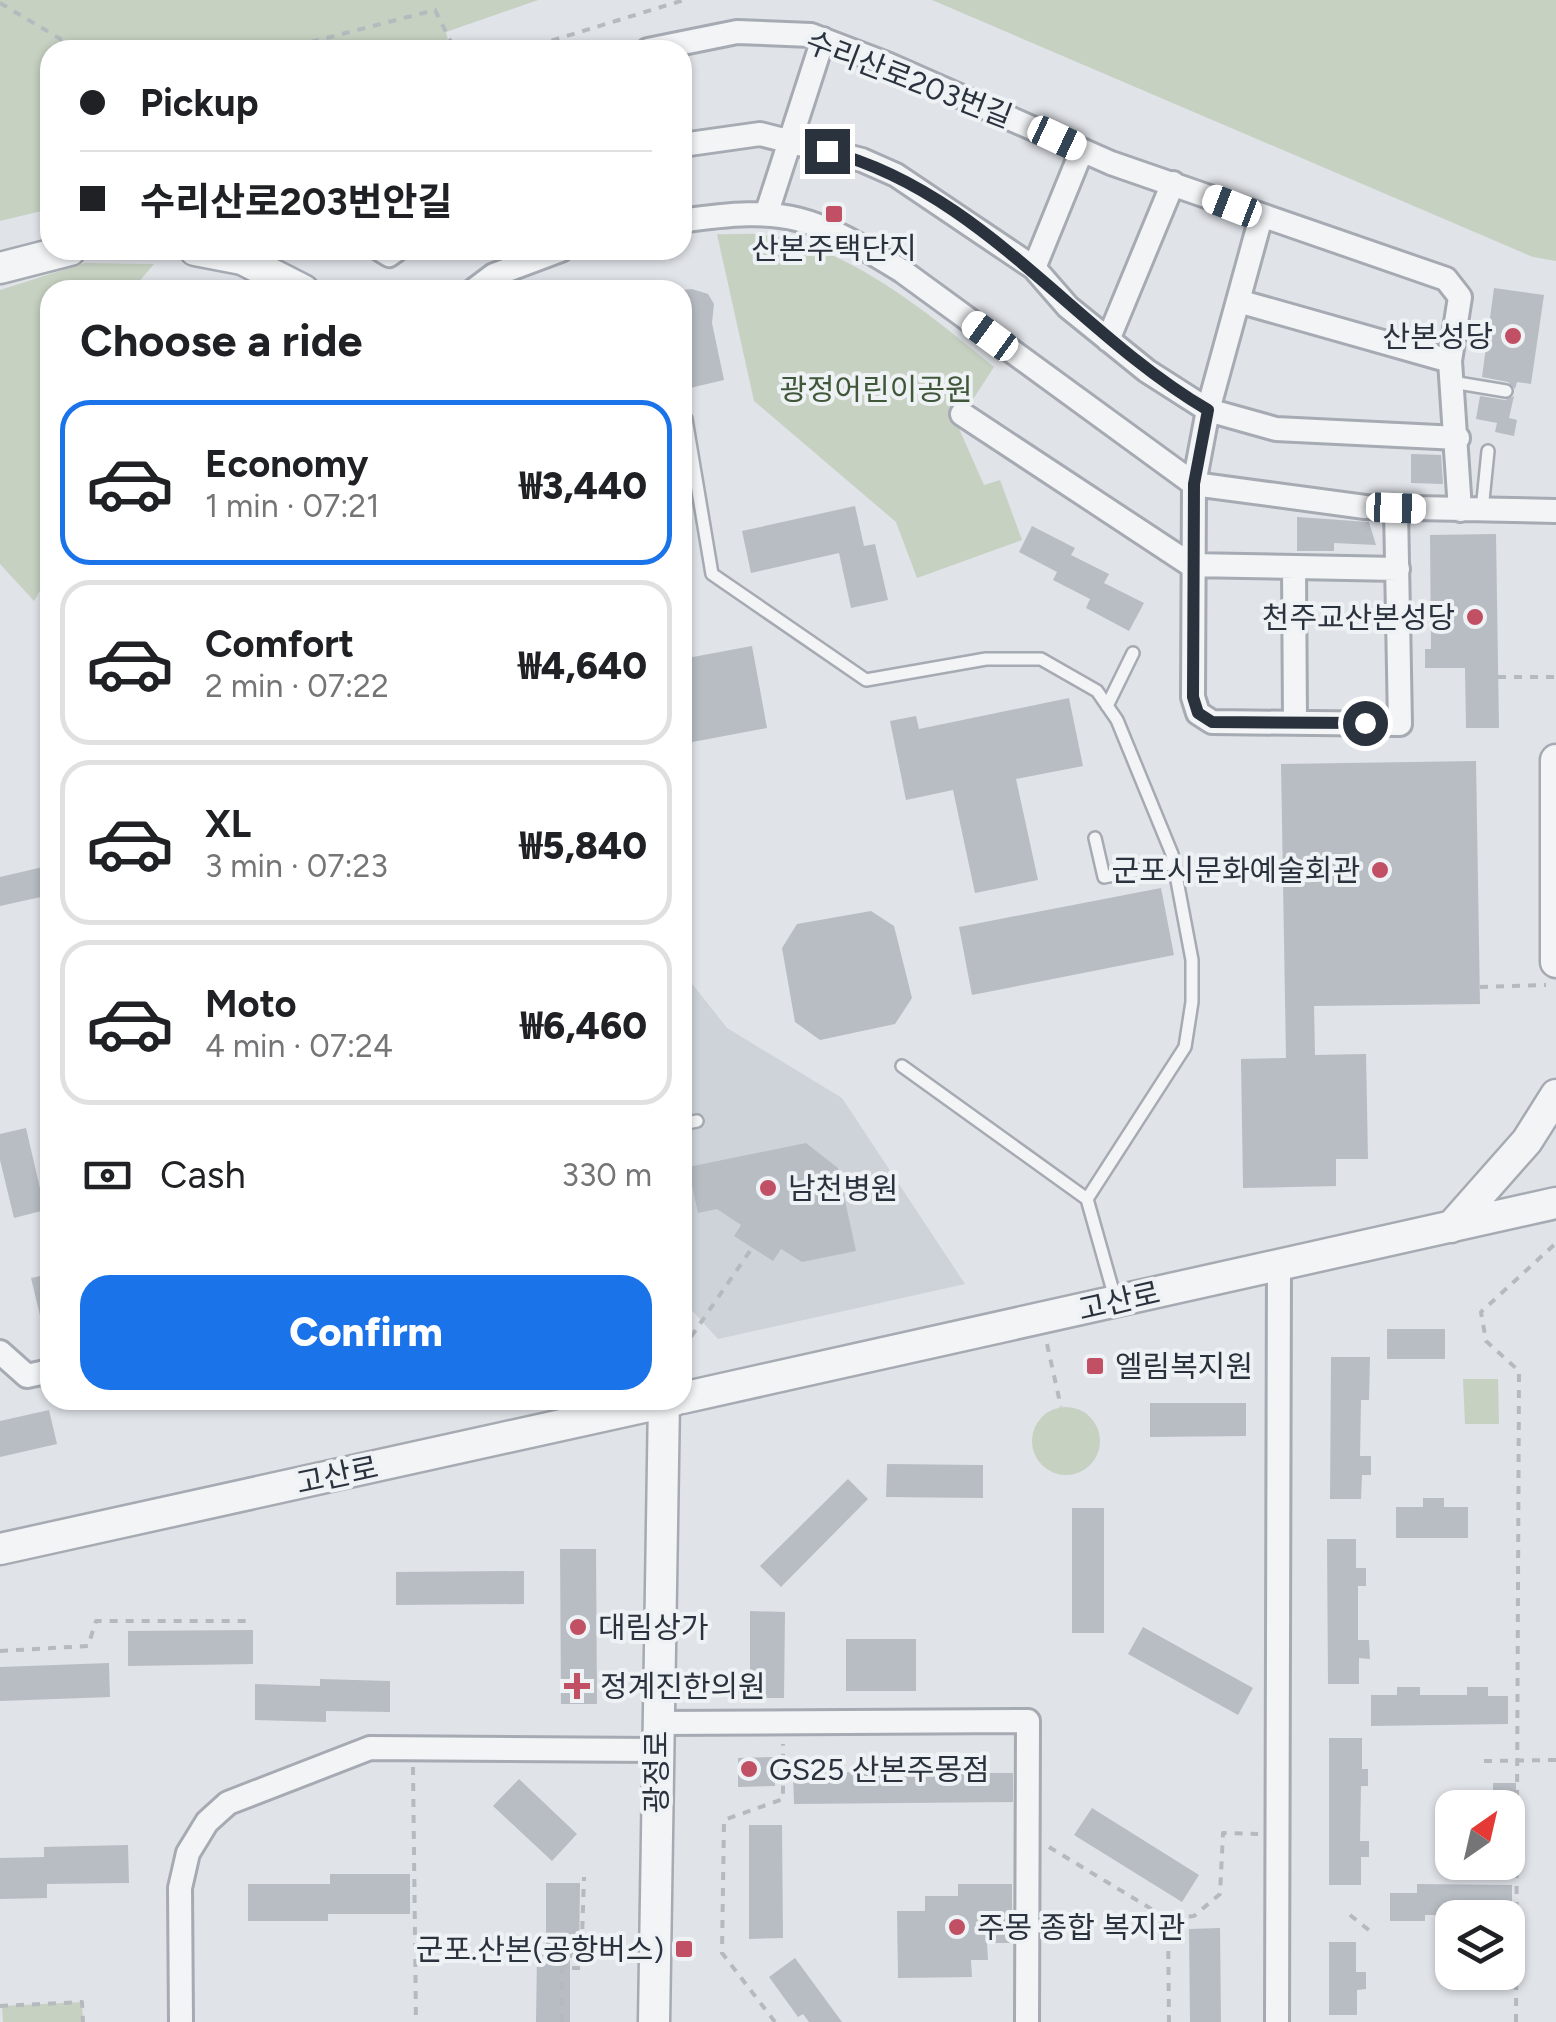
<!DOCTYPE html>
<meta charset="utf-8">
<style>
:root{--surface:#fff;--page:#f2f2f2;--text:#202124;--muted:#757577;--line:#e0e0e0;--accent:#1a73e8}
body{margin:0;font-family:Figtree,"Noto Sans KR",sans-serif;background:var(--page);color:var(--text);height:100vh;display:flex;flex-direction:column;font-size:38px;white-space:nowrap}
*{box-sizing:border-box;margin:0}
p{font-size:32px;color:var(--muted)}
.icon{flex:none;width:55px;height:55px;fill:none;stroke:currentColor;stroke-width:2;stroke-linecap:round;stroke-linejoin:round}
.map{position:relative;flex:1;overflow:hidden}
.drawer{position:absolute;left:40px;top:280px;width:652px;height:1130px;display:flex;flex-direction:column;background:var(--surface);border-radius:30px;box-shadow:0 2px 8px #0004}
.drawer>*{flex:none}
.hud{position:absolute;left:40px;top:40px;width:652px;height:220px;border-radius:30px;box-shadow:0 2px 8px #0004;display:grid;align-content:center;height:220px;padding:0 40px;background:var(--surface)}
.needle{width:65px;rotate:34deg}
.controls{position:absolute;left:1435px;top:1790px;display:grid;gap:20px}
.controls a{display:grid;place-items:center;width:90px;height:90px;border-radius:20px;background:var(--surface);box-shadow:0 2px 8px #0004;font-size:50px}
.end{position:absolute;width:45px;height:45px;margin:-22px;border:12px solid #2a323e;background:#fff;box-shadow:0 0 0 5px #fff}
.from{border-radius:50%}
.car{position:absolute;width:30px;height:60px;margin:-30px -15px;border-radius:12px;box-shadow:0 0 8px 2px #0007;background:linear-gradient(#fff 24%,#345 0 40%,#fff 0 76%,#345 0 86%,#fff 0)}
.hud b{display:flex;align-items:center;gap:35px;height:95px;font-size:38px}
.hud b+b{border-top:2px solid var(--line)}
.hud i{width:25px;height:25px;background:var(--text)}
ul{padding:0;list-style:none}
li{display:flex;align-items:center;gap:30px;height:165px;margin:0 20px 15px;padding:0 20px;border:5px solid var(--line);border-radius:30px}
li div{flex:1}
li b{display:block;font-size:38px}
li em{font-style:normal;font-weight:800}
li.current{border-color:var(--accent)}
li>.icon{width:90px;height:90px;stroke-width:1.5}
h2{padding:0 40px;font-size:45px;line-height:120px}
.pay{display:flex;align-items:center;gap:25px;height:110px;padding:0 40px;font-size:38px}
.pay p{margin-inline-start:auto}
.primary-button{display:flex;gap:20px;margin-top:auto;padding:20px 40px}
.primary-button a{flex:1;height:115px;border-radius:30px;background:var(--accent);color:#fff;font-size:40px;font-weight:800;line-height:115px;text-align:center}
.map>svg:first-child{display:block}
.built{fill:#ced3d9}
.green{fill:#c6d1c2}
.building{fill:#b8bdc4}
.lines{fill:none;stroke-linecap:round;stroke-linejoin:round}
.service-casing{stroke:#a6aab2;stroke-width:16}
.minor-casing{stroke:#a6aab2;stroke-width:28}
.tertiary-casing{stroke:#a6aab2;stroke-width:35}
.path{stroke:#b6babf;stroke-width:4;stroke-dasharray:8 8;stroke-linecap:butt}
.service{stroke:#f2f4f6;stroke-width:11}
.minor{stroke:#f2f4f6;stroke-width:22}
.tertiary{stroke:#f2f4f6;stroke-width:30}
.route{stroke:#2a323e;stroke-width:12}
.poi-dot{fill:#c25065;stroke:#eff2f5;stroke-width:4}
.labels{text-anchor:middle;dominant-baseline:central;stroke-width:8;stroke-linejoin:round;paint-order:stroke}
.street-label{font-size:30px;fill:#2a323e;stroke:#eff2f5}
.poi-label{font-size:30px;fill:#2a323e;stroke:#eff2f5;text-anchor:start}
.park-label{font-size:30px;fill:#405839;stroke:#eff2f5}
</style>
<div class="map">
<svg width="1556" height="2022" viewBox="0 0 1556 2022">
<rect width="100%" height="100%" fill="#e0e3e8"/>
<path class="built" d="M682,971l45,57 115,70 123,186 -247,55 -32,-35z"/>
<path class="green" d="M0,0h538l-92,32 4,18h-400v159l-50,12z
M932,0h624v261l-23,-4z
M717,234c18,1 38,-2 55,2 81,14 160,80 222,131l-37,57 27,61 16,-5 22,60 -105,38 -21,-56 -142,-121z
M85,263l69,1 -22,26h-82v284l-16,27 -34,-37v-274z
M1498,1379l1,45h-34l-2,-45z
M1032 1441a34 34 0 1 1 68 0a34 34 0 1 1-68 0Z
M82,2002l1,20h-80l-1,-16z"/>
<path class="building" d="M1494,288l50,7 -13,89 -14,-2 -2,7 -7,-7 -26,-5z
M692,289l16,5 6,10 -2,19 12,57 -34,8 -8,-36v-62z
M1480,396l25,4 9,-4 -5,22 8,2 -3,16 -19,-4 2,-9 -21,-4z
M1411,454l30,1 2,29 -32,-1z
M855,506l9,40 11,-2 13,56 -37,8 -12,-55 -88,20 -9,-42z
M1297,517l72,5 7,23 -42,-2v8h-37z
M1032,526l43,22 -4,7 38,19 -5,9 40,20 -15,28 -43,-23 4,-9 -37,-19 4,-8 -38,-20z
M1496,534l3,194h-33l-1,-60h-40v-19h6l-1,-114z
M752,646l15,82 -85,16v-85z
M1069,698l14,68 -67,13 22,101 -63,13 -22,-103 -47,10 -16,-79 26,-5 3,13z
M1476,761l4,243 -166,2 1,49 51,-1 2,105h-32v27l-93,2 -2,-129 45,-1 -5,-294z
M43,867l7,28 -50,11v-29z
M1161,888l13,67 -202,40 -13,-68z
M871,911l23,15 18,72 -17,26 -75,16 -25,-18 -13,-74 15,-24z
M26,1128l19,82 -31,8 -14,-58v-26z
M806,1143l32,25 18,83 -54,11 -21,-13 -8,12 -39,-25 7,-11 -24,-16 -19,4 -10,-46z
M50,1274v58h-6l-13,-54z
M1387,1329h58v30h-58z
M1331,1357h39l-1,43h-8l-1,56h11v19h-9l-1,24h-31z
M1150,1403h96v33l-96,1z
M49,1410l8,34 -57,13v-36z
M887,1464l96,1v33l-97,-1z
M848,1479l20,20 -87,88 -21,-21z
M1423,1498h21v9h24v31h-72v-31h27z
M1072,1508h32v125h-32z
M1327,1539h29v29h10v18h-8v54h11l1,19 -11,-1v26h-31z
M560,1549h36l1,155h-36z
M524,1571v33l-128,1v-33z
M750,1611l35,1 -1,86h-34z
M1143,1627l110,61 -15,27 -110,-61z
M253,1630v34l-125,2v-35z
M846,1639h70v52h-70z
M109,1663l1,34 -110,4v-34z
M320,1679l70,2v31l-64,-1v11l-71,-2v-36l65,2z
M1397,1687h23v8h47v-8h21v9h20v28l-137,2v-31h26z
M1329,1738h33v31h6v17h-7l-1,55h9v16h-8v28h-32z
M774,1757l1,29 -37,1v-29z
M793,1772l220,1v29l-219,2z
M519,1779l58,55 -25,27 -59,-55z
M1493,1783h23v25h-23z
M1092,1808l107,67 -17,27 -108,-67z
M749,1825h33l1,113 -34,1z
M128,1845l1,38 -82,1v14l-47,1v-41l44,-1v-10z
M330,1874h80v40h-82v7h-80v-37h82z
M546,1883h34l-1,75h-9v64h-34l1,-67h9z
M958,1884h54v59h-25l1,17h-17l1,17 -74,1 -1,-67h28v-15h33z
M1417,1884l95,1v30h-87v6h-35v-28h27z
M1220,1928l1,94h-31l-1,-93z
M1329,1942h27v30h10v17l-9,1v25h-28z
M795,1958l47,64h-33l-6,-8 -5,3 -29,-40z"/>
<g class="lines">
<g class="service-casing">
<path id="service" d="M1452,382l54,9
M686,419l26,155 154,106 120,-21h55l56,32 20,29 55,134 20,106v42l-7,45 -98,152 28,99
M1482,510l6,-59
M1107,706l26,-53
M1095,838l9,39 70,-14
M902,1066l185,133
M682,1124l15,-3"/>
</g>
<g class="minor-casing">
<path id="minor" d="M648,50l89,-18 74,3 76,29 224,99 335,116 14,18 -10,64 10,149
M682,145l78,-11 102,26 34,15 138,93 34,39 79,64 61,39 68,19 182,9
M767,212l56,-173
M1261,217l-53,193 -14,74 -1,213 5,16 14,9 188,2 -4,-216
M682,221c105,-16 131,-5 220,50l292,213 171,23 191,4
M381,250l8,5 7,-5
M1034,268l48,-118
M474,290l20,-15 67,-25
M1238,301l212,60
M1108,340l65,-157
M962,414l229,151 207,4
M1294,568l1,154
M0,1352l27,24 23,-5
M656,1723l372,-2 -1,301
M181,2022l-1,-134 8,-35 19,-31 21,-19 142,-55 286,2
M1277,2022l2,-759"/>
</g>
<g class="tertiary-casing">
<path id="tertiary" d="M195,250l47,9 61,31
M0,268l70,-18
M1556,760v202
M1451,1227l76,-86 29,-46
M682,1398l874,-195
M0,1549l675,-149
M654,2022l10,-622"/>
</g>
<path class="path" d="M0,3l74,44 114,-5 58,8
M280,50l155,-40 20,40
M521,50l163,-50
M1498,677h58
M1480,987l66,-2
M1047,1344l14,63
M682,1350l70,-102
M0,1651l88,-5 8,-25h151
M1484,1761l72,-1
M413,1767l3,255
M1049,1847l119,72 26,-3 26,-22 3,-61 35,1
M1350,1915l25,20
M1168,1919l1,103
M0,2006l82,-4 1,20
M562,2022v-54h19l3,-91
M775,2022l-53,-69 2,-133 59,-21v-55
M1516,2022l3,-651 -33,-30 -5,-29 75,-69"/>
<use href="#service" class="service"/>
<use href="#minor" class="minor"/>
<use href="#tertiary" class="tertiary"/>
</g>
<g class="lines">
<path class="route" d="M827,151c155,40 248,181 381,259l-14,74 -1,213 5,16 14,9 153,1"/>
</g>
<g class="poi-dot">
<rect x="824" y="204" width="20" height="20" rx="5"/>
<circle cx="1513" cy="336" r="10"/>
<circle cx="1475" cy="617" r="10"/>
<circle cx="1380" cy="870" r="10"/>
<circle cx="768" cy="1188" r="10"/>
<rect x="1085" y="1356" width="20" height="20" rx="5"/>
<circle cx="578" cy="1627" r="10"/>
<path d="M572 1671h10v10h10v10h-10v10h-10v-10h-10v-10h10z"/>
<circle cx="749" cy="1769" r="10"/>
<circle cx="957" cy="1927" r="10"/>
<rect x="674" y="1939" width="20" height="20" rx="5"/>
</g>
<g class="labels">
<g class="street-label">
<text transform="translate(909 79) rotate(21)">수리산로203번길</text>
<text transform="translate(1119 1301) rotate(-13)">고산로</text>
<text transform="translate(337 1475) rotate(-12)">고산로</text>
<text transform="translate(656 1772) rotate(-90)">광정로</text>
</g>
<g class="poi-label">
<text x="834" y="248" text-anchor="middle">산본주택단지</text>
<text x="1493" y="336" text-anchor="end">산본성당</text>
<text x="1455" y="617" text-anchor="end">천주교산본성당</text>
<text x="1360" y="870" text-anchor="end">군포시문화예술회관</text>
<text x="788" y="1188">남천병원</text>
<text x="1115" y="1366">엘림복지원</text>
<text x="598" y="1627">대림상가</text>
<text x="600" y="1686">정계진한의원</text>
<text x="769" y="1769">GS25 산본주몽점</text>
<text x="977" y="1927">주몽 종합 복지관</text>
<text x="664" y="1949" text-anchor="end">군포.산본(공항버스)</text>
</g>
<g class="park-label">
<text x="876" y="389">광정어린이공원</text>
</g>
</g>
</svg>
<div class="controls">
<a><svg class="needle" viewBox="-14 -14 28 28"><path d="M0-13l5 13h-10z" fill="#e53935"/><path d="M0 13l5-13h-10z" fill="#757577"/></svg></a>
<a><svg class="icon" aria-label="layers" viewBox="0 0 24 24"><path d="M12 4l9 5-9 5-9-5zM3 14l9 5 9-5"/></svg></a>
</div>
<i class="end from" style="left:1365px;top:723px"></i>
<i class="end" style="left:827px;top:151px"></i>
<i class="car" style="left:1057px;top:138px;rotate:115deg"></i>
<i class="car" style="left:1232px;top:206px;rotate:291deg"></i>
<i class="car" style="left:990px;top:336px;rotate:306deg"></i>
<i class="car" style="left:1396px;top:508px;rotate:92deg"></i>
<div class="hud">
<b><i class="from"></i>Pickup</b>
<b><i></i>수리산로203번안길</b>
</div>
<section class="drawer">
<h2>Choose a ride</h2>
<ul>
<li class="current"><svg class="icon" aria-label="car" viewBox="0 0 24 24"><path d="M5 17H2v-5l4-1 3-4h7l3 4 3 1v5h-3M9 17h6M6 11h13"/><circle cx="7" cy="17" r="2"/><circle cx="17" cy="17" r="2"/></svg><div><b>Economy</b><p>1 min · 07:21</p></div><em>₩3,440</em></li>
<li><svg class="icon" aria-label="car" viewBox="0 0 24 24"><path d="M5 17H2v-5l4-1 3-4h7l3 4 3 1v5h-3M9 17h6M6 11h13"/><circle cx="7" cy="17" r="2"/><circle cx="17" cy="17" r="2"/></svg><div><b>Comfort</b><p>2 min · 07:22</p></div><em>₩4,640</em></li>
<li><svg class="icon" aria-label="car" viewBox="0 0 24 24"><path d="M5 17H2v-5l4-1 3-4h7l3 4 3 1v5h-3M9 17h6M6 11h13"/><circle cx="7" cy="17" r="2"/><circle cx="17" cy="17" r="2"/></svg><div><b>XL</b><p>3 min · 07:23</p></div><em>₩5,840</em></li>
<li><svg class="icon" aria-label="car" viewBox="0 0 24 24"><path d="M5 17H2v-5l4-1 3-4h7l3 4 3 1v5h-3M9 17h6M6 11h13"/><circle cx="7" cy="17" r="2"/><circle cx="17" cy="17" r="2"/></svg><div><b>Moto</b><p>4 min · 07:24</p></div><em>₩6,460</em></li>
</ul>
<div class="pay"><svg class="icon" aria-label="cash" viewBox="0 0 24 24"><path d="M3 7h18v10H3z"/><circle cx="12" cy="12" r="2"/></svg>Cash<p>330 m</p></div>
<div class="primary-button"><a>Confirm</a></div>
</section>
</div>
